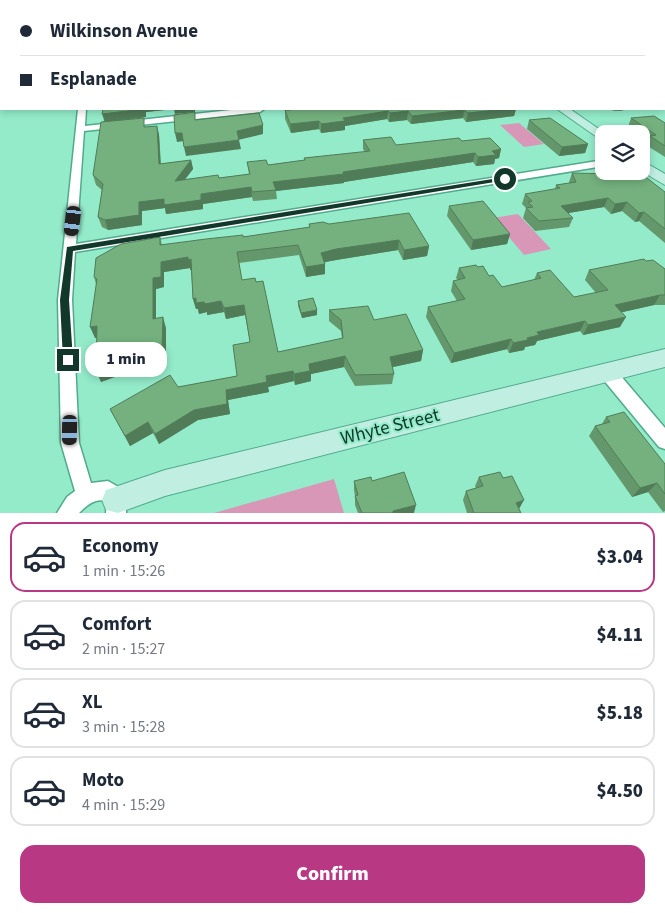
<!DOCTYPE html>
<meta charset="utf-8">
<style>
:root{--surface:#fff;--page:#f6f6f7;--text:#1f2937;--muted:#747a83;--line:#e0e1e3;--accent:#b93884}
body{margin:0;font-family:"Source Sans 3",sans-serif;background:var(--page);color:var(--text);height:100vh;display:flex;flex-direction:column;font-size:19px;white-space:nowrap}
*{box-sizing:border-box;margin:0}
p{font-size:16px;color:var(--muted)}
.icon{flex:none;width:28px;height:28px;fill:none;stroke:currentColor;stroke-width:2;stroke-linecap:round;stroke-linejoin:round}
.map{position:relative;height:513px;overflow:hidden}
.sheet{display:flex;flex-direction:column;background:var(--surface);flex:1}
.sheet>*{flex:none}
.top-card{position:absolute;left:0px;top:0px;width:665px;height:110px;box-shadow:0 2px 8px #0003;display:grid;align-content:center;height:110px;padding:0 20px;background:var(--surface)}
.fabs{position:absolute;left:595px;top:125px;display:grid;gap:10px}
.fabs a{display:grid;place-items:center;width:55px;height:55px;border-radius:10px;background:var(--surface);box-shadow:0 2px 8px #0003;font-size:25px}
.end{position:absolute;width:22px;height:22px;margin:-11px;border:6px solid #12372b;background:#fff;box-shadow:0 0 0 2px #fff}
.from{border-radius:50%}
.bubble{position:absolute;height:35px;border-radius:15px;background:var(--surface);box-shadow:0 2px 8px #0003;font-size:16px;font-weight:800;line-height:35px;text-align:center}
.car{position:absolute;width:15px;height:30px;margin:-15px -8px;border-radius:6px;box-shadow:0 0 4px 1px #0007;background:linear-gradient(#222 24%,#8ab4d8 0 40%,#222 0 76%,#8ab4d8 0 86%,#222 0)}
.top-card b{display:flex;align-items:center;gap:18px;height:48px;font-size:19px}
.top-card b+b{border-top:1px solid var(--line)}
.top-card i{width:12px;height:12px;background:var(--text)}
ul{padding:9px 0 0;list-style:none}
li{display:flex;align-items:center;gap:15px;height:70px;margin:0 10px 8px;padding:0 10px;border:2px solid var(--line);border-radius:15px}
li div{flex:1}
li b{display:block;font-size:19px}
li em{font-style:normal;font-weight:800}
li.current{border-color:var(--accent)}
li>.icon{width:45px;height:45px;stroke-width:1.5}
.primary-button{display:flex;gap:10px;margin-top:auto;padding:10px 20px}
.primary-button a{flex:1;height:58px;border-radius:15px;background:var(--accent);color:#fff;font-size:20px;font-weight:800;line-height:58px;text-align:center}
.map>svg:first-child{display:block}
.green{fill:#d897b7}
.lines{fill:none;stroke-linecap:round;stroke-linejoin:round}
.street-casing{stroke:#52aa8c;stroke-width:3}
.secondary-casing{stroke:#52aa8c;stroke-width:2}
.street{fill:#fff;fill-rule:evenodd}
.secondary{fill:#c0efe2;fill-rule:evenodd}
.wall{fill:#64986c}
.shaded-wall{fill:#517c58}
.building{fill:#74b17e;stroke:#517c58}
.route{fill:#12372b}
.labels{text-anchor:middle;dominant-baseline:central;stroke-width:4;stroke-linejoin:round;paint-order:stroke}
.near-street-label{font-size:19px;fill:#12372b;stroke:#93ebca}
</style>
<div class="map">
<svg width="665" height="513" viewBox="0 0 665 513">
<rect width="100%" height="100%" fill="#93ebca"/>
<path class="green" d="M519,123l25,21 -20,3 -24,-22z
M518,214l33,35 -27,6 -31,-37z
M334,479l10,34h-130z"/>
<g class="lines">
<g class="street-casing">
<path id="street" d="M95,0h6v1h-5z
M78,109h8l-1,17 155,-17h24l-4,3 -176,19 -8,113 528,-84v6l-529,86 -3,48 7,143 12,40 17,-2 12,7 6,14v11h-20l1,-12c-12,-3 -20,4 -28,12h-22l10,-16 8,-6 -14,-48 -3,-143z
M608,366l6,2 51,60v21l-6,-2 -57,-69 -2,-5 2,-5z"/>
</g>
<g class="secondary-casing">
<path id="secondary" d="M404,0h9l1,1h-9z
M557,109h13l36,25h-2v8z
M641,160l24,14v11l-24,-14z
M665,349v18l-500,129 -47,17 -12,-3 -4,-10 4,-10 59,-20z"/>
</g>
<use href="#street" class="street"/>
<use href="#secondary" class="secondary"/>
</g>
<path class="wall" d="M423,0h242v108h-1v-107h-239z
M103,109h92v3l-21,-3 -28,3v5l-20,3 20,7 13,7 2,30 30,-4 2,9 -8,10 34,-1 30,-4 -2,-12 21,3 36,-5v-2l61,-6 -2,-3v-9l33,5 66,-4 39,8 -2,9 -4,1 -1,5 -18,2 -3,-4 -129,20v1l-68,8 1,8 -24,2 -1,-4 -49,7v5l-37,5 -1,-6 -23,3v14l-34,5 -6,-3 -4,-10 4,-27 -6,-5 -3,-10 11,-53z
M290,109h226l-2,7 -48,6 -3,-4 -52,6 -4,-4 -18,2 -2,-3 -42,7v4l-24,3 -2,-4 -28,4 -6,-14v-9h5z
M610,109h15l-3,2h-8z
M631,118l34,5v34l-19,-12 2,-4 -7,-5v-2h-3l-10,-7z
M529,120l59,24 -3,9 -26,3 -32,-27z
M572,173l93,19v51l-26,-22 -4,1 -13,-11 -11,3 -7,-7 -36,6 5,5 -4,9 -34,4 -12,-13 3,-10 -4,-4 3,-10 30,-5 1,-4 13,-2v-1z
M449,206l61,28 -3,10 -36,6 -24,-34z
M309,224h20l100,22 -2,10 -24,4 -5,-10 -62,10 -12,2 1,12 -19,3 -7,-22 -60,8 3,17 36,72 64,-13 -1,-8 -12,-10v-11l45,10 49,30 -2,11 -29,6 2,7 -2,10 -37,2 -11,-19 -33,7v7l-16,4 -1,-4 -26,6 1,5 -41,8 2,14 -32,6 -39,24 -6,-11 -23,13 -20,-37 68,-22 59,-11 13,-34 -5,-27 -19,4 -2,-7 -17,3v-3l-8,2 -1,-5h-2l-3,-10 -2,-29h-1v-2l-26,4v15l-8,2v29l10,10v30l-65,24 -4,-44h-2l1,-54 -2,-7 66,-40 2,8 81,-8 66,-9z
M646,261l19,8v36h-11l-32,7 -2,15 -37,8 -3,-4 -43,10 -2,4 -10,2 -1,3 -15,3 -2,-4 -56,14 -25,-46 2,-10 29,-6 -6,-10 2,-10 5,-1 -2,-2 3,-10 19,-1 11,9 13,11 32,-7 3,-7 37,24 22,-4 -11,-13 4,-10z
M298,301l19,14 -15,3 -4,-12z
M606,417l59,47v47l-2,1 -15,-20 -16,5 -43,-61 6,-10 7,-2z
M479,477l40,32 2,4h-54l-4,-13 3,-9 10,-3 -1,-2z
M354,481h18l42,32h-56l-3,-8v-9l-1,-6z"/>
<path class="shaded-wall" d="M144,109h51v3l-20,2 -1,-5 -28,3v5l-41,5 -3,-8z
M506,109h10l-2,7 -48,6 2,-9z
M464,110l-1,8 -52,6 1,-8z
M388,111l-1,8 -42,7v4l-24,3v-9l22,-6z
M408,111l-1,9 -18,2 1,-9z
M319,121v8l-28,4 -1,-9z
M263,125v9l-25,6 -1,-9z
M157,126l2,8 2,40 -2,-10z
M175,133h7l2,8 -7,1z
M239,140l2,9 -55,7 -2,-9z
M588,144l-3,9 -26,3 3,-9z
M501,149l-2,9 -4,1 -1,5 -18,2 2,-9 14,-6z
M475,153l-2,9 -129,20v1l-68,8 -3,-9z
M191,160l2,9 -16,21 -2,-9z
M251,187l1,10 -49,7v5l-37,5 -1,-6 -23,3v14l-34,5 -3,-10 34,-18z
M608,198l-4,9 -47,8 4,-9z
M627,202l-5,9 -11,3 4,-10z
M644,212l-5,9 -4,1 4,-9z
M510,234l-3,10 -36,6 2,-10z
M399,240l-1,10 -62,10 -15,3v-10l15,-4z
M429,246l-2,10 -24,4 1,-10z
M188,257l3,2 2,11h-3v-2l-26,4v15l-8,2v41l-3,-11v-41l8,-16z
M325,264v10l-19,3v-10z
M660,295l-6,10 -44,10 5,-10z
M196,298l8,4 17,-1 3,11 -17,3v-3l-8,2 -1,-5h-2l-3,-10z
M244,305l1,10 -19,4 -2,-11z
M317,310v5l-15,3 -1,-5z
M163,317l3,11v30l-65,24 -5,-11z
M626,317l-6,10 -37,8 5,-10z
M585,321l-5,10 -43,10 -2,4 -10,2 -1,3 -15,3 4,-10 14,-5 10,-6z
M97,326l5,11 -7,1 -5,-11z
M511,339l-4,10 -56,14 3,-10z
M423,350l-2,11 -32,7 1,-11z
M345,356l-1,11 -33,7v7l-16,4 -1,-11 15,-10z
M293,371l1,10 -26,6 1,5 -41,8 2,14 -32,6 -39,24 -4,-10 71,-44 40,-14z
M148,422l5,11 -23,13 -5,-10z
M657,483l-9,9 -16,5 8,-9z
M524,500l-5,9 -3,-6z
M416,505l-2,8h-21v-2z"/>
<path class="building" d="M108,0h32v1h-32z
M157,0h216l1,1h-217z
M433,0h99v1h-97z
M534,0h131v100h-1v-99h-128z
M103,109h41l-42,5z
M291,109h215l-38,4 -4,-3 -52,6 -4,-5 -18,2 -2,-2 -45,7 2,3 -24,3 -2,-3 -29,3 -5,-14h6z
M195,112v8l64,-7 4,12 -26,6 2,9 -55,7 -2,-14h-7l-1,-18z
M654,116l11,7v23l-15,-10 6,-1 -25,-17z
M144,118v9l13,-1 2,38 32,-4 -16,21 43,-6 1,3 31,-4 -3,-12 19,-2 2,5 37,-5 -1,-2 66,-7 -7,-11 28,-3 5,8 63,-7 3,3 28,-3 11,11 -9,2 4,4 -18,2 -3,-4 -132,19 1,2 -71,8 3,8 -24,2 -1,-5 -50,7v6l-37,5v-6l-25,3v13l-34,5 -7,-3 5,-33 -10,-9 8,-53z
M550,118l38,26 -26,3 -33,-27z
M633,171h5l27,21v37l-21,-17 -5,1 -12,-11 -12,2 -7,-6 -47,8 12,12 -34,3 -13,-13 7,-1 -5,-5 4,-1 -7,-7 35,-6 -4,-3 20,-3 -4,-9 43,1z
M483,201l27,33 -37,6 -24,-34z
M409,213l20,33 -25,4 -5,-10 -63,9 -15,4 4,11 -19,3 -8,-22 -61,7 5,28 13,-2 1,4 7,-1 15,71 65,-14 -2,-18 -12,-10 39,-4 6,14 32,-6 17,36 -33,7 4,17 -39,1 -10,-19 -36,8 1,7 -16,3 -1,-3 -27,5 1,6 -41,8 1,14 -33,6 -39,24 -7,-12 -23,14 -15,-27 60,-34 8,12 59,-11 -4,-31 17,-3 -6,-37 -20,3 -3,-7 -16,3 -1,-2 -8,1v-5l-3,1 -2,-40 -3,1v-3l-27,5v15l-8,1v41l10,-2 -1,30 -66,24 1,-45 -7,1 7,-48 -3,-2 2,-19 25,-14 39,-7v8l46,-6 37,-4v2l67,-10 -1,-3 14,-2 6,2z
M644,259l2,2 7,-1 12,9v26h-5l-45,10 11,12 -38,8 -3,-4 -48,11 2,3 -12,3 1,2 -15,3 -2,-4 -57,14 -26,-46 37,-8 -12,-18 12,-3 -6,-10 17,-3 2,2 5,-1 6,10 4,-1 9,12 39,-9 -4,-5 13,-3 24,27 34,-7 -19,-20z
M313,298l4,12 -16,3 -3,-12z
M624,412l41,52v30l-8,-11 -17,5 -45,-62 15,-4 -4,-5z
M404,472l12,33 -23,6v2h-31l-7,-17 3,-1 -4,-14 17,-4 1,4z
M500,472l3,6 9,-2 12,24 -8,3 5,10h-47l-8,-22 17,-5 -4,-9z"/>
<path class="route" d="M505,177l2,3 -434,71 -4,49 4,60 -5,5 -5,-5 -3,-60 7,-53z"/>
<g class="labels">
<g class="near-street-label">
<text transform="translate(390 427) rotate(-14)">Whyte Street</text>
</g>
</g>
</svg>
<div class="fabs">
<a><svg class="icon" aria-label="layers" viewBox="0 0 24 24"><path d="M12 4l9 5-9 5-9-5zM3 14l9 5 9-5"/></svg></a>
</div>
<i class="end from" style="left:505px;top:179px"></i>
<i class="end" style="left:68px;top:360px"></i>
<div class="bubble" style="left:85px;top:342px;width:82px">1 min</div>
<i class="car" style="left:73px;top:221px;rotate:187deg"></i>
<i class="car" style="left:70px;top:430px;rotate:181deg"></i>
<div class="top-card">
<b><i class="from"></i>Wilkinson Avenue</b>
<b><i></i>Esplanade</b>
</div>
</div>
<section class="sheet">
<ul>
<li class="current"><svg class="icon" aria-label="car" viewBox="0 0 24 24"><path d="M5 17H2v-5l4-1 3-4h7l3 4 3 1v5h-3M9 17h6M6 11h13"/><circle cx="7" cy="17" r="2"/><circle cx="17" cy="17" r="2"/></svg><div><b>Economy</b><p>1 min · 15:26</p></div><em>$3.04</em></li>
<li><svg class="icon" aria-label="car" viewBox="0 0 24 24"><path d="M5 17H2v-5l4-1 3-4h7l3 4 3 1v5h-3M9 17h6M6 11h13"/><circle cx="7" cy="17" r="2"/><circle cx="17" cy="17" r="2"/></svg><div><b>Comfort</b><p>2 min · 15:27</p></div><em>$4.11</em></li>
<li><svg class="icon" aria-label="car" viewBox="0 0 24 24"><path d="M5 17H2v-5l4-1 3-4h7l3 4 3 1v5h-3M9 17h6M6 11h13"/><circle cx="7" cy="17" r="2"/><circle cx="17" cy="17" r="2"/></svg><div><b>XL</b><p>3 min · 15:28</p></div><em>$5.18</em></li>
<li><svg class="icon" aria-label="car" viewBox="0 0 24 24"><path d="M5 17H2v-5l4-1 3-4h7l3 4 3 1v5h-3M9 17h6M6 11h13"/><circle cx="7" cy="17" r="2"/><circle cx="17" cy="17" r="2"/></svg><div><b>Moto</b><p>4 min · 15:29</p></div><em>$4.50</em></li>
</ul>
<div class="primary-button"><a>Confirm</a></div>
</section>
